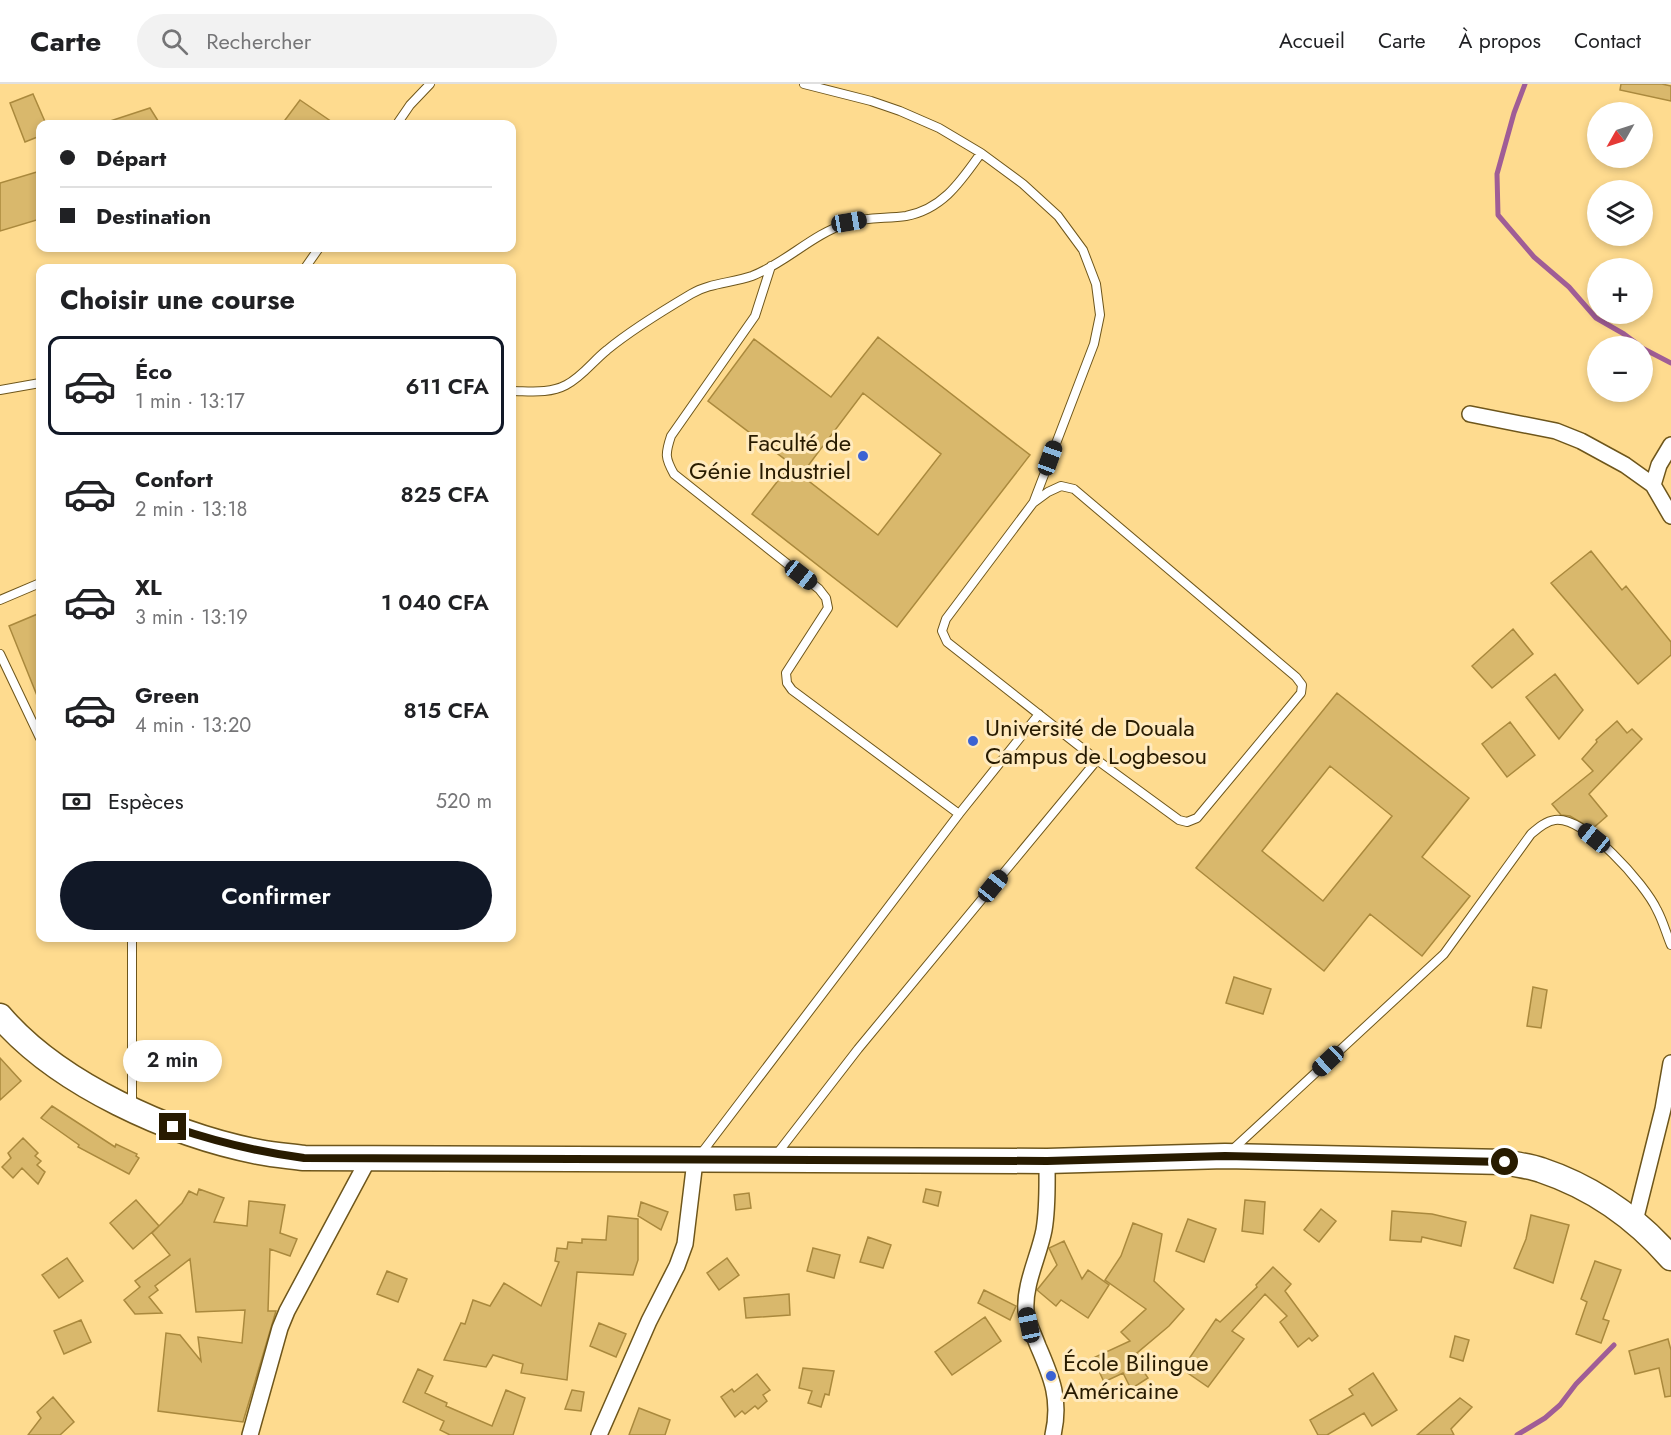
<!DOCTYPE html>
<html lang="fr">
<meta charset="utf-8">
<style>
:root{--surface:#fff;--page:#f2f2f2;--text:#202124;--muted:#757577;--line:#e0e0e0;--accent:#111827}
body{margin:0;font-family:Jost,sans-serif;background:var(--page);color:var(--text);height:100vh;display:flex;flex-direction:column;font-size:22px;white-space:nowrap}
*{box-sizing:border-box;margin:0}
p{font-size:20px;color:var(--muted)}
.icon{flex:none;width:33px;height:33px;fill:none;stroke:currentColor;stroke-width:2;stroke-linecap:round;stroke-linejoin:round}
.map{position:relative;flex:1;overflow:hidden}
.side{position:absolute;left:36px;top:180px;width:480px;height:678px;display:flex;flex-direction:column;background:var(--surface);border-radius:12px;box-shadow:0 3px 9px #0003}
.side>*{flex:none}
.banner{position:absolute;left:36px;top:36px;width:480px;height:132px;border-radius:12px;box-shadow:0 3px 9px #0003;display:grid;align-content:center;height:132px;padding:0 24px;background:var(--surface)}
.needle{width:39px;rotate:231deg}
.tools{position:absolute;left:1587px;top:18px;display:grid;gap:12px}
.tools a{display:grid;place-items:center;width:66px;height:66px;border-radius:50%;background:var(--surface);box-shadow:0 3px 9px #0003;font-size:30px}
.end{position:absolute;width:27px;height:27px;margin:-14px;border:8px solid #281b00;background:#fff;box-shadow:0 0 0 3px #fff}
.from{border-radius:50%}
.bubble{position:absolute;height:42px;border-radius:21px;background:var(--surface);box-shadow:0 3px 9px #0003;font-size:20px;font-weight:600;line-height:42px;text-align:center}
.car{position:absolute;width:18px;height:36px;margin:-18px -9px;border-radius:8px;box-shadow:0 0 4px 2px #0007;background:linear-gradient(#222 24%,#8ab4d8 0 40%,#222 0 76%,#8ab4d8 0 86%,#222 0)}
.banner b{display:flex;align-items:center;gap:21px;height:57px;font-size:22px}
.banner b+b{border-top:2px solid var(--line)}
.banner i{width:15px;height:15px;background:var(--text)}
ul{padding:0;list-style:none}
li{display:flex;align-items:center;gap:18px;height:99px;margin:0 12px 9px;padding:0 12px;border:3px solid transparent;border-radius:12px}
li div{flex:1}
li b{display:block;font-size:22px}
li em{font-style:normal;font-weight:600}
li.on{border-color:var(--accent)}
li>.icon{width:54px;height:54px;stroke-width:1.5}
h2{padding:0 24px;font-size:27px;line-height:72px}
.pay{display:flex;align-items:center;gap:15px;height:66px;padding:0 24px;font-size:22px}
.pay p{margin-inline-start:auto}
.button{display:flex;gap:12px;margin-top:auto;padding:12px 24px}
.button a{flex:1;height:69px;border-radius:36px;background:var(--accent);color:#fff;font-size:24px;font-weight:600;line-height:69px;text-align:center}
header{display:flex;align-items:center;gap:36px;box-sizing:border-box;height:84px;padding:0 30px;background:var(--surface);border-bottom:2px solid var(--line)}
header strong{font-size:28px}
nav{display:flex;gap:33px;margin-inline-start:auto;font-size:21px}
.search{width:420px;height:54px;background:var(--page);display:flex;align-items:center;gap:15px;box-sizing:border-box;padding:0 21px;border-radius:33px;color:var(--muted);font-size:22px}
.map>svg:first-child{display:block}
.lines{fill:none;stroke-linecap:round;stroke-linejoin:round}
.stream{stroke:#a05d96;stroke-width:5}
.building{fill:#d9b86c;stroke:#aa893d;stroke-width:1.5;fill-rule:evenodd}
.service-casing{stroke:#6e561b;stroke-width:10}
.minor-casing{stroke:#6e561b;stroke-width:18}
.primary-casing{stroke:#6e561b;stroke-width:27}
.service{stroke:#fff;stroke-width:8}
.minor{stroke:#fff;stroke-width:15}
.primary{stroke:#fff;stroke-width:24}
.route{stroke:#281b00;stroke-width:8}
.poi-dot{fill:#3b62d3;stroke:#ffeabe;stroke-width:2}
.labels{text-anchor:middle;dominant-baseline:central;stroke-width:6;stroke-linejoin:round;paint-order:stroke}
.poi-label{font-size:24px;fill:#281b00;stroke:#ffeabe;text-anchor:start}
</style>
<header>
<strong>Carte</strong>
<div class="search"><svg class="icon" aria-label="search" viewBox="0 0 24 24"><circle cx="10" cy="10" r="6"/><path d="M15 15l6 6"/></svg>Rechercher</div>
<nav><a>Accueil</a><a>Carte</a><a>À propos</a><a>Contact</a></nav>
</header>
<div class="map">
<svg width="1671" height="1351" viewBox="0 0 1671 1351">
<rect width="100%" height="100%" fill="#fedb8f"/>
<g class="lines">
<path class="stream" d="M1525,0l-11,29 -17,61 1,41 36,42 35,30 27,31 28,16 16,12
M1642,264l29,15
M1517,1351l28,-17 15,-13 16,-21 38,-39"/>
</g>
<path class="building" d="M1621,0h41l9,2v15l-51,-11z
M33,10l13,30h-6v12l-15,6 -15,-39z
M300,16l35,24h-53z
M150,24l10,16h-53v-2z
M40,87v48l-40,12v-48z
M878,253l152,118 -133,172 -145,-113 39,-50 -83,-63 46,-62 77,58zM863,309l78,61 -63,81 -77,-60z
M1591,467l31,39 4,-4 45,56v13l-33,29 -87,-101z
M40,529v90l-31,-77z
M1513,545l20,25 -41,34 -20,-22z
M1555,590l28,36 -24,29 -33,-42z
M1337,609l132,105 -47,59 48,39 -48,60 -52,-42 -46,57 -128,-103zM1330,682l62,50 -69,85 -61,-50z
M1617,637l10,12 5,-4 10,10 -53,55 18,22 -15,13 -22,-13 -9,-1 -9,-11 41,-33 -11,-12 15,-17 -1,-2z
M1510,638l25,33 -28,22 -25,-33z
M1234,893l37,12 -8,25 -37,-11z
M1533,903l14,3 -6,38 -14,-2z
M0,974l21,23 -21,19z
M52,1022l63,41 1,-3 21,10 -1,2 3,2 -10,16 -51,-27 1,-2 -38,-27z
M23,1054l15,15 -3,3 6,5 -4,4 8,7 -7,12 -16,-16 -9,10 -11,-11 9,-9 -3,-5z
M199,1105l25,9 -10,24 33,4 2,-25 36,4 -5,28 17,6 -7,17 -20,-7 -2,62h8l-33,111 -85,-11 8,-78 14,2 21,26 -3,-24 44,6 3,-33 -49,2 -6,-53 -35,27 3,4 -9,7 13,16 -27,1 -11,-14 16,-13 -5,-6 35,-26 -18,-22 30,-30 7,-12 8,4z
M926,1105l15,3 -3,14 -15,-4z
M749,1109l2,15 -15,2 -2,-15z
M136,1116l23,26 -26,23 -23,-26z
M1245,1116l20,2 -2,32 -21,-3z
M641,1118l27,10 -7,18 -23,-14z
M1321,1125l15,12 -17,21 -15,-12z
M1392,1127l40,3 34,8 -5,24 -39,-9 -1,5 -31,-2z
M1531,1131l38,10 -16,58 -39,-15 12,-29z
M608,1132l30,3v41l-5,15 -56,-3 -10,108 -46,-7 2,-9 -30,-9 -7,12 -42,-7 17,-37 4,1 8,-24 17,6 14,-23 37,23 18,-44 -4,-1 2,-13 10,1 1,-7 14,1v-4l24,1z
M1188,1135l28,10 -12,33 -28,-11z
M1133,1139l29,11 -8,47 30,28 -15,17 -32,27 7,11 -4,2 8,12 -17,11 -8,-16 -19,9 -11,-24 37,-17 -9,-9 25,-23 -41,-29 16,-24z
M868,1153l23,8 -8,23 -23,-6z
M1064,1157l18,38 6,-9 21,15 -21,33 -27,-18 -5,6 -19,-16 20,-25 -8,-17z
M813,1164l27,7 -6,23 -27,-7z
M67,1174l16,23 -24,17 -17,-23z
M727,1174l12,17 -20,15 -12,-17z
M1595,1177l26,9 -18,49 6,2 -8,22 -25,-9 11,-32 -6,-3z
M1273,1183l18,17 -6,7 33,45 -6,5 -3,-3 -11,9 -18,-25 7,-6 -22,-22 -33,37 12,8 -36,48 -26,-18 34,-50 4,3 37,-35 -1,-2z
M387,1187l20,8 -9,23 -21,-8z
M984,1206l32,16 -6,14 -32,-17z
M789,1210l1,21 -44,3 -2,-20z
M985,1233l16,24 -49,34 -17,-23z
M81,1236l10,22 -27,12 -10,-23z
M599,1239l27,11 -10,23 -26,-11z
M1455,1252l14,4 -6,21 -13,-4z
M1668,1255l3,11v46l-6,1 -6,-29 -24,6 -6,-23z
M803,1284l31,3 -5,24 -4,-1 -4,13 -13,-4 4,-12 -13,-3z
M418,1285l15,7 -8,17 22,10 -1,3 46,20 14,-36 19,8 -12,37h-63l-10,-5 4,-9 -41,-19z
M1373,1289l24,37 -25,16 -8,-13 -37,22h-9l-8,-15 43,-25 -4,-6z
M757,1290l13,16 -7,5 4,6 -9,8 -3,-3 -10,8 -3,-3 -7,6 -14,-20 11,-8 2,3z
M572,1306l12,2 -3,19 -16,-2z
M53,1313l21,25 -14,13h-32l13,-17 -4,-6z
M1460,1314l12,9 -21,22 3,6h-37z
M639,1324l31,12 -5,15h-36z"/>
<g class="lines">
<g class="service-casing">
<path id="service" d="M804,0l67,17 29,10 39,17 42,25 42,31 35,32 25,34 13,34 4,31 -6,29 -60,157
M397,40l13,-19 20,-21
M771,182l-16,50 -84,120c-6,18 -6,22 3,38l145,115 7,9 2,10 -42,65 1,10 5,7 167,124
M305,184l14,-20
M0,306l40,-7
M512,307c17,0 37,3 54,-6 16,-8 27,-24 41,-35 24,-20 57,-40 84,-56 18,-11 41,-11 61,-18 34,-13 60,-42 96,-53 19,-7 39,-4 58,-7 37,-7 55,-35 75,-63
M1061,402l13,3 222,188 6,8 -1,8 -104,125 -10,4 -8,-2 -82,-60 -150,-118 -5,-11 4,-12 87,-116 15,-11z
M0,516l40,-17
M0,570l40,84
M132,1020v-166
M1231,1067l213,-197 87,-120c7,-6 15,-13 24,-14 30,-4 90,64 102,90 6,11 9,23 14,35
M700,1071l259,-341 80,-100
M776,1071l82,-106 239,-289"/>
</g>
<g class="minor-casing">
<path id="minor" d="M1470,330l86,17 25,10 44,24 28,20 18,31
M1653,401l6,-20 12,-20
M1047,1077c0,23 1,46 -3,69 -5,26 -20,54 -18,81 2,13 8,24 12,35 14,32 23,54 15,89
M1635,1137l28,-112 8,-46
M250,1351l30,-107 7,-17 82,-153
M599,1351l50,-114 28,-55 8,-22 10,-83"/>
</g>
<g class="primary-casing">
<path id="primary" d="M0,932c58,68 171,119 259,136 15,3 30,4 45,6l743,3 178,-5 280,6c12,3 25,4 36,8 51,17 95,48 130,88"/>
</g>
<use href="#service" class="service"/>
<use href="#minor" class="minor"/>
<use href="#primary" class="primary"/>
</g>
<g class="lines">
<path class="route" d="M173,1043c44,15 85,25 131,31l743,3 178,-5 280,6"/>
</g>
<g class="poi-dot">
<circle cx="863" cy="372" r="6"/>
<circle cx="973" cy="657" r="6"/>
<circle cx="1051" cy="1292" r="6"/>
</g>
<g class="labels">
<g class="poi-label">
<text x="851" y="358" text-anchor="end">Faculté de<tspan x="851" dy="28">Génie Industriel</tspan></text>
<text x="985" y="643">Université de Douala<tspan x="985" dy="28">Campus de Logbesou</tspan></text>
<text x="1063" y="1278">École Bilingue<tspan x="1063" dy="28">Américaine</tspan></text>
</g>
</g>
</svg>
<div class="tools">
<a><svg class="needle" viewBox="-14 -14 28 28"><path d="M0-13l5 13h-10z" fill="#e53935"/><path d="M0 13l5-13h-10z" fill="#757577"/></svg></a>
<a><svg class="icon" aria-label="layers" viewBox="0 0 24 24"><path d="M12 4l9 5-9 5-9-5zM3 14l9 5 9-5"/></svg></a>
<a>+</a>
<a>−</a>
</div>
<i class="end from" style="left:1505px;top:1078px"></i>
<i class="end" style="left:173px;top:1043px"></i>
<div class="bubble" style="left:123px;top:956px;width:99px">2 min</div>
<i class="car" style="left:849px;top:138px;rotate:80deg"></i>
<i class="car" style="left:1050px;top:374px;rotate:20deg"></i>
<i class="car" style="left:801px;top:491px;rotate:128deg"></i>
<i class="car" style="left:1594px;top:754px;rotate:309deg"></i>
<i class="car" style="left:993px;top:802px;rotate:39deg"></i>
<i class="car" style="left:1328px;top:977px;rotate:227deg"></i>
<i class="car" style="left:1029px;top:1241px;rotate:348deg"></i>
<div class="banner">
<b><i class="from"></i>Départ</b>
<b><i></i>Destination</b>
</div>
<section class="side">
<h2>Choisir une course</h2>
<ul>
<li class="on"><svg class="icon" aria-label="car" viewBox="0 0 24 24"><path d="M5 17H2v-5l4-1 3-4h7l3 4 3 1v5h-3M9 17h6M6 11h13"/><circle cx="7" cy="17" r="2"/><circle cx="17" cy="17" r="2"/></svg><div><b>Éco</b><p>1 min · 13:17</p></div><em>611 CFA</em></li>
<li><svg class="icon" aria-label="car" viewBox="0 0 24 24"><path d="M5 17H2v-5l4-1 3-4h7l3 4 3 1v5h-3M9 17h6M6 11h13"/><circle cx="7" cy="17" r="2"/><circle cx="17" cy="17" r="2"/></svg><div><b>Confort</b><p>2 min · 13:18</p></div><em>825 CFA</em></li>
<li><svg class="icon" aria-label="car" viewBox="0 0 24 24"><path d="M5 17H2v-5l4-1 3-4h7l3 4 3 1v5h-3M9 17h6M6 11h13"/><circle cx="7" cy="17" r="2"/><circle cx="17" cy="17" r="2"/></svg><div><b>XL</b><p>3 min · 13:19</p></div><em>1 040 CFA</em></li>
<li><svg class="icon" aria-label="car" viewBox="0 0 24 24"><path d="M5 17H2v-5l4-1 3-4h7l3 4 3 1v5h-3M9 17h6M6 11h13"/><circle cx="7" cy="17" r="2"/><circle cx="17" cy="17" r="2"/></svg><div><b>Green</b><p>4 min · 13:20</p></div><em>815 CFA</em></li>
</ul>
<div class="pay"><svg class="icon" aria-label="cash" viewBox="0 0 24 24"><path d="M3 7h18v10H3z"/><circle cx="12" cy="12" r="2"/></svg>Espèces<p>520 m</p></div>
<div class="button"><a>Confirmer</a></div>
</section>
</div>
